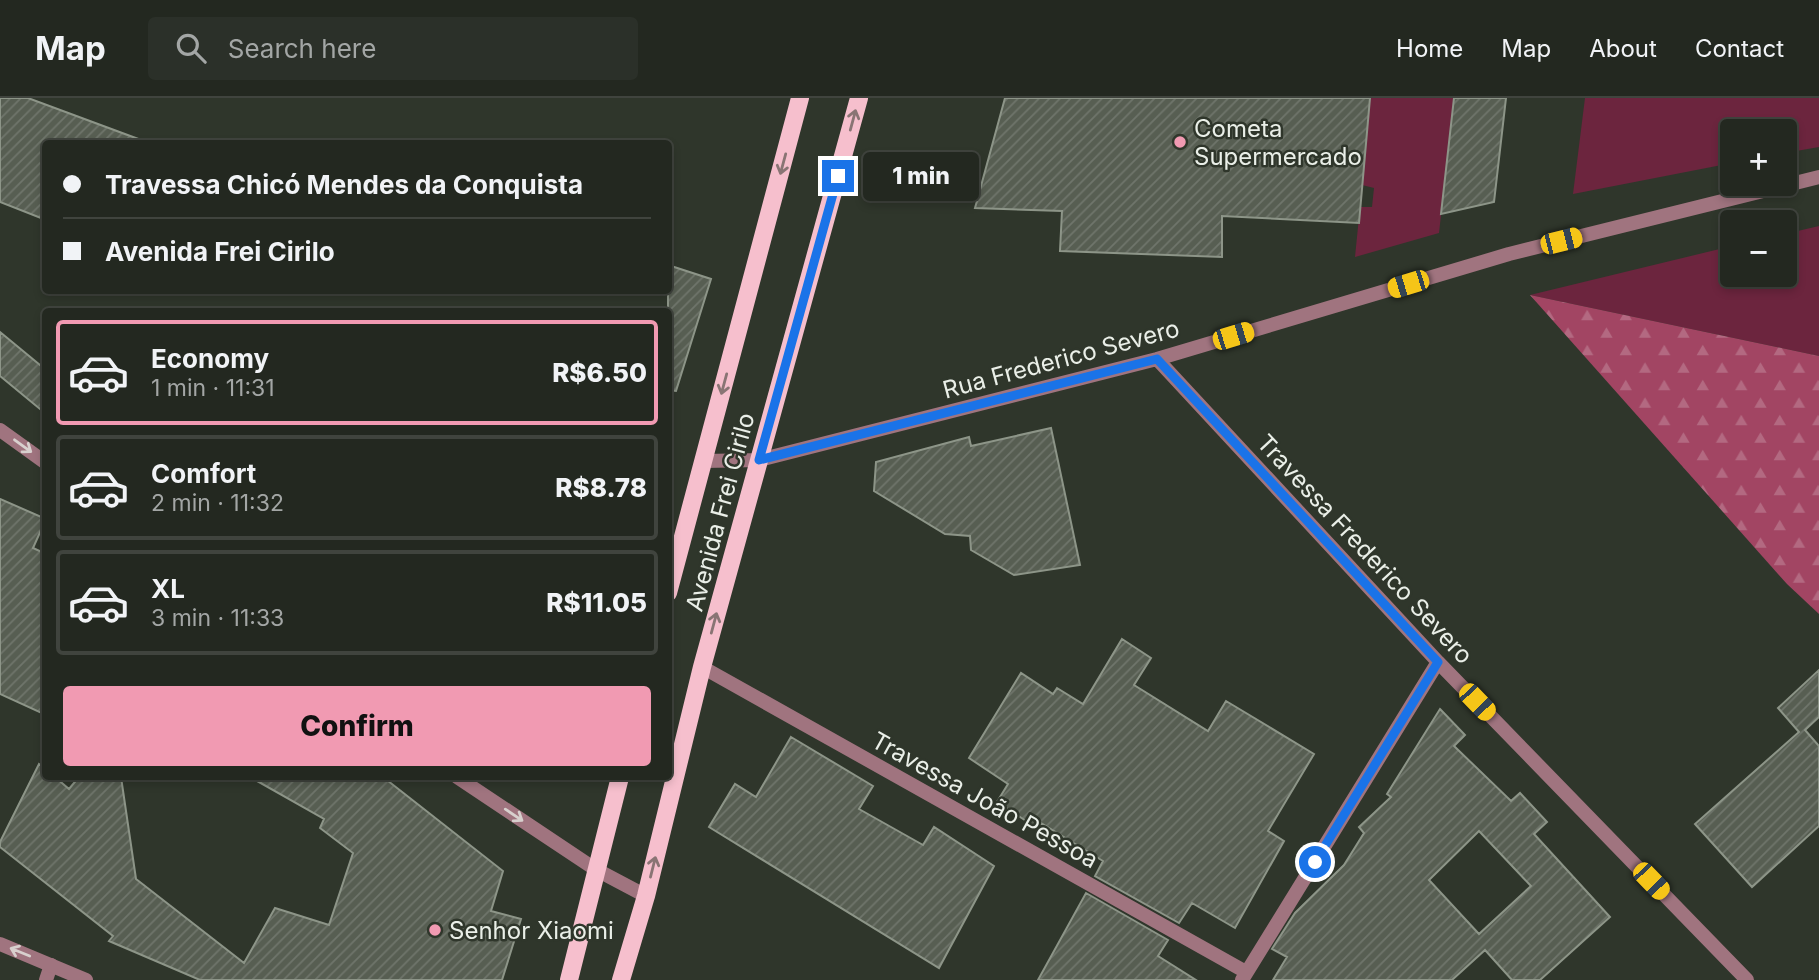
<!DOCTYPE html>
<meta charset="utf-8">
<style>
:root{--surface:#232820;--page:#2b3029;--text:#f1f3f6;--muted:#a3a6a5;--line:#40443e;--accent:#f19ab2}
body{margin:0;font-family:Inter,sans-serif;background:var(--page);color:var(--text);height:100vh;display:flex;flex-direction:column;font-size:26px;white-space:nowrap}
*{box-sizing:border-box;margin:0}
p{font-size:23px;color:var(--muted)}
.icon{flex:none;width:38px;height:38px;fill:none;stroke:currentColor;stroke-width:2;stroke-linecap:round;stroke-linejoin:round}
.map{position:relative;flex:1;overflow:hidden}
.side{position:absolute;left:42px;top:210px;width:630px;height:472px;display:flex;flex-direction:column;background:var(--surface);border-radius:7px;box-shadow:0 4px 10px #0003,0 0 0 2px var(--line)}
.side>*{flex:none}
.top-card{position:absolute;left:42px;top:42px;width:630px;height:154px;border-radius:7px;box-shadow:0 4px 10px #0003,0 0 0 2px var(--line);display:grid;align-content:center;height:154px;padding:0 21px;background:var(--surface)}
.buttons{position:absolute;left:1720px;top:21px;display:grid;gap:14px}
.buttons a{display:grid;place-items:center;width:77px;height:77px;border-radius:7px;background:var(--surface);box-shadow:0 4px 10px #0003,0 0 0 2px var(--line);font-size:35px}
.end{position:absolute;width:32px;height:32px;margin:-16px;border:9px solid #1a73e8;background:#fff;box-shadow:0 0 0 4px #fff}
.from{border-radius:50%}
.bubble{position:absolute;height:49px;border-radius:7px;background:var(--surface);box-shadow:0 4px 10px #0003,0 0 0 2px var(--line);font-size:23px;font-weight:800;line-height:49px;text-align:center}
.car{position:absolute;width:21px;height:42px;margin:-21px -10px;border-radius:9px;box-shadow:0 0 5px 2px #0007;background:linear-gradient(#f5c518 24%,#345 0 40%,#f5c518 0 76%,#345 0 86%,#f5c518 0)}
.top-card b{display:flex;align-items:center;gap:24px;height:66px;font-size:26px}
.top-card b+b{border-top:2px solid var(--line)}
.top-card i{width:18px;height:18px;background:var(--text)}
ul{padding:12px 0 0;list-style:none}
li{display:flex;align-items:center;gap:21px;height:105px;margin:0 14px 10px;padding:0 7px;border:4px solid var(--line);border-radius:7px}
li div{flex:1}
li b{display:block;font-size:26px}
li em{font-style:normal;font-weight:800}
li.on{border-color:var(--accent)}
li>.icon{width:63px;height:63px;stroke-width:1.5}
.primary-button{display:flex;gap:14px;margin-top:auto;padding:14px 21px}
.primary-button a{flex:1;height:80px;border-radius:7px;background:var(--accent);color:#111;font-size:28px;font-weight:800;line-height:80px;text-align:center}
header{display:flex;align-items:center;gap:42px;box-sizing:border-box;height:98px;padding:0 35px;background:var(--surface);border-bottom:2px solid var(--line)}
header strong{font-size:33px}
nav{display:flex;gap:38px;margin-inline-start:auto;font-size:24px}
.search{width:490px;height:63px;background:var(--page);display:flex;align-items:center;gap:18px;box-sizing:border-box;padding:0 24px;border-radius:7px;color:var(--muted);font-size:26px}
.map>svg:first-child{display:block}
.green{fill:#6c253e}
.forest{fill:url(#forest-firs)}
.building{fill:url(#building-hatch);stroke:#8d9588;stroke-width:2;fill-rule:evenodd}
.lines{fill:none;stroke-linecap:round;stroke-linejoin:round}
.service{stroke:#a0747f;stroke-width:14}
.minor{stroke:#a0747f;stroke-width:14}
.tertiary{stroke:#a0747f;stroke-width:14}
.primary{stroke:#f6bfcd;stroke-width:18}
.oneway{stroke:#897474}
.oneway2{stroke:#d8d0ce}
.route{stroke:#1a73e8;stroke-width:9}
.poi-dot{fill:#f19ab2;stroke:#2f362b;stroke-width:2.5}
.labels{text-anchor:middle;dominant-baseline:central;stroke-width:5;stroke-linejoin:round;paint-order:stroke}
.poi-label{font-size:24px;fill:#eaefe8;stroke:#2f362b;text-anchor:start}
.street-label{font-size:24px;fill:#eaefe8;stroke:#2f362b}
</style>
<header>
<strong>Map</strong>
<div class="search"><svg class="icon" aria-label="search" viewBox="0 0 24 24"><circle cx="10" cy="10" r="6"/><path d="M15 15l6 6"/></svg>Search here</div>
<nav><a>Home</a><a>Map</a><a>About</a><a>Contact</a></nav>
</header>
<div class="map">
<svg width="1819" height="882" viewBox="0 0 1819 882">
<defs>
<pattern id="forest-firs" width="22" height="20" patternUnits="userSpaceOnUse" patternTransform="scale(1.75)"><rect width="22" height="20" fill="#a24563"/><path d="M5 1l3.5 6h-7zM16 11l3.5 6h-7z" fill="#b36981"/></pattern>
<pattern id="building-hatch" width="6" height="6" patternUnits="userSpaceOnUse" patternTransform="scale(1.75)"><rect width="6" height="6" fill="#575e52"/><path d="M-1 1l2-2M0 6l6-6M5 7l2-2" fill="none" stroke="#6f756b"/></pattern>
</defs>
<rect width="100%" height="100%" fill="#2f362b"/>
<path class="green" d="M1370,0h84l-15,135 -84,24 5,-50h12l2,-19 -12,-3z
M1585,0h234v49l-34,6v-22h-53v32l-159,31z
M1819,128v130l-289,-61 202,-49v29h53v-41z"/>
<path class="forest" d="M1530,197l289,61v258l-32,-30z"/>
<path class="building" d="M0,0h28l113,42 -1,4h-94v76l-46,-18z
M1005,0h365l-11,125 -137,-7v41l-162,-6 2,-40 -87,-3z
M1454,0h52l-12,104 -53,12z
M668,167l43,14 -35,112 -8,-1z
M0,234l46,38v44l-46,-38z
M1051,330l29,137 -66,10 -43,-25 -1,-14 -25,-2 -71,-43 2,-29 93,-25 2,9z
M0,401l46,20 -13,29 13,6v161l-46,-21z
M1122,541l29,19 -17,27 74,46 18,-30 88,53 -46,77 16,10 -49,87 -43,-25 -13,20 -84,-47 8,-15 -62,-38 -4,5 -40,-26 11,-18 -39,-26 52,-85 32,21 4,-6 26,16z
M1819,572v47l-14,13 14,16v80l-67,61 -57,-63 104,-92 -21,-24z
M1440,611l25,26 -11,11 57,55 9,-8 27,29 -13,12 76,83 -70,63h-28l-27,-30 -33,30h-179l14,-23 -15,-8 23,-36 49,-48 20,-32 -5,-6 32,-30 -4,-3zM1479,733l52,55 -52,48 -50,-54z
M791,639l82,49 -14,23 64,36 11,-18 60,39 -55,102 -230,-141 26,-43 21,13z
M39,666l7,5v8h9l14,12 10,-12h42l15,102 108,84 31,-55 54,17 24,-72 -33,-25 4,-9 -74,-42h133l120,94 -12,40 30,8 -19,61h-302l-91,-39 4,-5 -113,-89v-5z
M1086,795l82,47 -10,16 38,24h-158z"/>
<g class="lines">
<path class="service" d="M46,882l5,-15"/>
<path class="minor" d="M1157,261l281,303 309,318
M704,363l55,-1 398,-101 352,-105 310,-77
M702,569l544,305
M1242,882l196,-318"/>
<path class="tertiary" d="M0,332l46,33
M457,679l138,92 51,27
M0,846l86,36"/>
<path class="primary" d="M668,495l132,-495
M569,882l51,-203
M621,882l25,-84 56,-229 157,-569"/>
</g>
<defs><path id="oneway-shaft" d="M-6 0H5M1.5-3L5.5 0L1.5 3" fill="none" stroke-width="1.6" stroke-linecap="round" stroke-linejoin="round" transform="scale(1.75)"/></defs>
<g class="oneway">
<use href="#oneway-shaft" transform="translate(853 22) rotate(-75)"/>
<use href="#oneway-shaft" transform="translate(783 66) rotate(105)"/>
<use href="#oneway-shaft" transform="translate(724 286) rotate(105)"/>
<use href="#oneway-shaft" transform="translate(714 525) rotate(-75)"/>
<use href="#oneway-shaft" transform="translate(653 769) rotate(-76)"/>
</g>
<g class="oneway2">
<use href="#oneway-shaft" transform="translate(23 348) rotate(36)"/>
<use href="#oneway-shaft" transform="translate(514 717) rotate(34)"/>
<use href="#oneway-shaft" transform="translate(20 854) rotate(-158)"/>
</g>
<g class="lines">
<path class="route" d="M838,78l-79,284 398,-101 281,303 -123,200"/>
</g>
<g class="poi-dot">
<circle cx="1180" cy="44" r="7"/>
<circle cx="435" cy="832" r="7"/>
</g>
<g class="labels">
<g class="poi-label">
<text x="1194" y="30">Cometa<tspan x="1194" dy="28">Supermercado</tspan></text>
<text x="449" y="832">Senhor Xiaomi</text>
</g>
<g class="street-label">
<text transform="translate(1061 261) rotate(-15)">Rua Frederico Severo</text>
<text transform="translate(720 414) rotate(-75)">Avenida Frei Cirilo</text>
<text transform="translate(1365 451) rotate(47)">Travessa Frederico Severo</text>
<text transform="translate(985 702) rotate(29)">Travessa João Pessoa</text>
</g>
</g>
</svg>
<div class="buttons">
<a>+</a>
<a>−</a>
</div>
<i class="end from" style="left:1315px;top:764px"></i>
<i class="end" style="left:838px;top:78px"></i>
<div class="bubble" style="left:863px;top:54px;width:116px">1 min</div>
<i class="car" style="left:1561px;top:143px;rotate:76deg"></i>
<i class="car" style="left:1408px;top:186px;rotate:253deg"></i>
<i class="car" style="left:1233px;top:238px;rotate:73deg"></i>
<i class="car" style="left:1477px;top:604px;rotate:136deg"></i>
<i class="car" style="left:1651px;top:783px;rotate:136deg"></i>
<div class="top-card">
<b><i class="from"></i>Travessa Chicó Mendes da Conquista</b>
<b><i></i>Avenida Frei Cirilo</b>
</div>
<section class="side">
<ul>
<li class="on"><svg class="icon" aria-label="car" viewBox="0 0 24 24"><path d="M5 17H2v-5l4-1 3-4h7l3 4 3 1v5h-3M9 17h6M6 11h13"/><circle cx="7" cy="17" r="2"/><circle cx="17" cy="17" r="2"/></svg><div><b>Economy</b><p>1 min · 11:31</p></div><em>R$6.50</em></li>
<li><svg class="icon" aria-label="car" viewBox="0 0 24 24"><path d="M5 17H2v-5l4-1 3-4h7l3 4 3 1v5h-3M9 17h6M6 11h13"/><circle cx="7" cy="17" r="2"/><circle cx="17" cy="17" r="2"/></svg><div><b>Comfort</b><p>2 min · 11:32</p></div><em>R$8.78</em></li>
<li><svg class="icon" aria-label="car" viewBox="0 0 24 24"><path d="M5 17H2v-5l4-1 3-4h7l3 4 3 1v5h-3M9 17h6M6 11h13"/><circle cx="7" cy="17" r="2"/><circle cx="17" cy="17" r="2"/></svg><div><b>XL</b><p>3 min · 11:33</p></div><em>R$11.05</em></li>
</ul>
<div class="primary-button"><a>Confirm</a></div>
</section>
</div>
